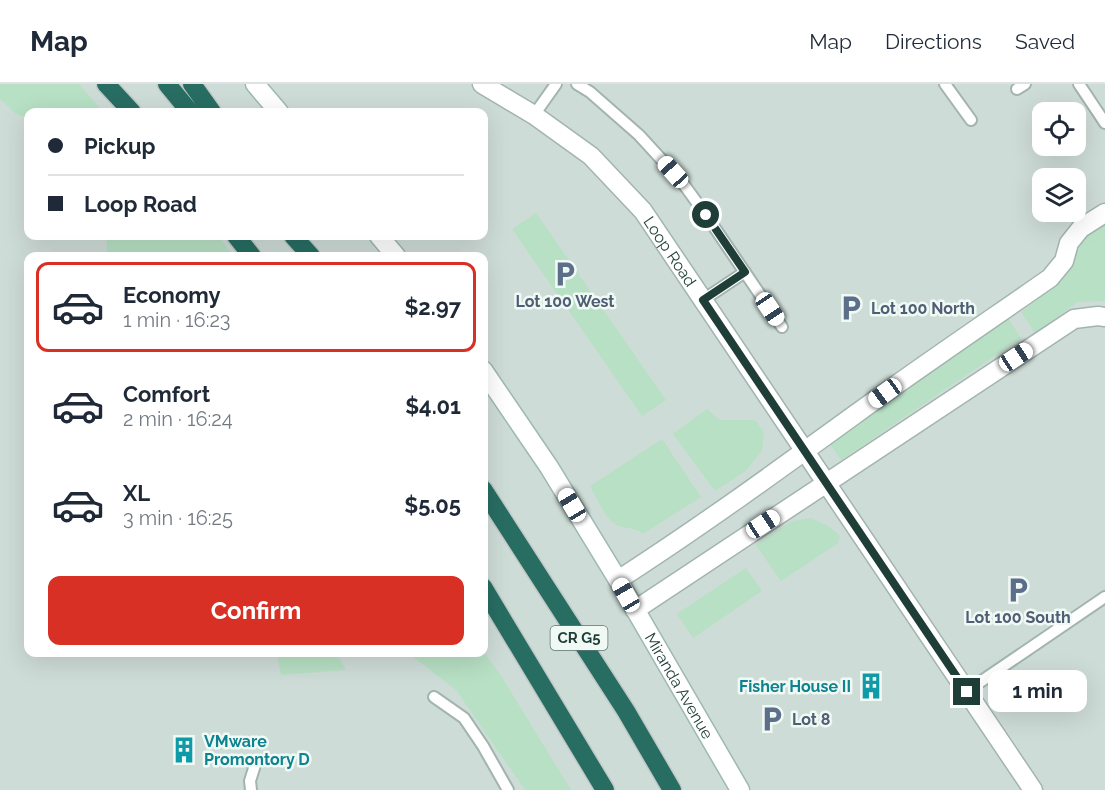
<!DOCTYPE html>
<meta charset="utf-8">
<style>
:root{--surface:#fff;--page:#f6f6f7;--text:#1f2937;--muted:#747a83;--line:#e0e1e3;--accent:#d93025}
body{margin:0;font-family:Raleway,sans-serif;background:var(--page);color:var(--text);height:100vh;display:flex;flex-direction:column;font-size:22px;white-space:nowrap}
*{box-sizing:border-box;margin:0}
p{font-size:20px;color:var(--muted)}
.icon{flex:none;width:33px;height:33px;fill:none;stroke:currentColor;stroke-width:2;stroke-linecap:round;stroke-linejoin:round}
.map{position:relative;flex:1;overflow:hidden}
.drawer{position:absolute;left:24px;top:168px;width:464px;height:405px;display:flex;flex-direction:column;background:var(--surface);border-radius:12px;box-shadow:0 6px 24px #0002}
.drawer>*{flex:none}
.banner{position:absolute;left:24px;top:24px;width:464px;height:132px;border-radius:12px;box-shadow:0 6px 24px #0002;display:grid;align-content:center;height:132px;padding:0 24px;background:var(--surface)}
.tools{position:absolute;left:1032px;top:18px;display:grid;gap:12px}
.tools a{display:grid;place-items:center;width:54px;height:54px;border-radius:12px;background:var(--surface);box-shadow:0 6px 24px #0002;font-size:30px}
.end{position:absolute;width:27px;height:27px;margin:-14px;border:8px solid #1f3e37;background:#fff;box-shadow:0 0 0 3px #fff}
.from{border-radius:50%}
.bubble{position:absolute;height:42px;border-radius:12px;background:var(--surface);box-shadow:0 6px 24px #0002;font-size:20px;font-weight:700;line-height:42px;text-align:center}
.car{position:absolute;width:18px;height:36px;margin:-18px -9px;border-radius:8px;box-shadow:0 0 4px 2px #0007;background:linear-gradient(#fff 24%,#345 0 40%,#fff 0 76%,#345 0 86%,#fff 0)}
.banner b{display:flex;align-items:center;gap:21px;height:57px;font-size:22px}
.banner b+b{border-top:2px solid var(--line)}
.banner i{width:15px;height:15px;background:var(--text)}
ul{padding:10px 0 0;list-style:none}
li{display:flex;align-items:center;gap:18px;height:90px;margin:0 12px 9px;padding:0 12px;border:3px solid transparent;border-radius:12px}
li div{flex:1}
li b{display:block;font-size:22px}
li em{font-style:normal;font-weight:700}
li.on{border-color:var(--accent)}
li>.icon{width:54px;height:54px;stroke-width:1.5}
.action{display:flex;gap:12px;margin-top:auto;padding:12px 24px}
.action a{flex:1;height:69px;border-radius:12px;background:var(--accent);color:#fff;font-size:24px;font-weight:700;line-height:69px;text-align:center}
header{display:flex;align-items:center;gap:36px;box-sizing:border-box;height:84px;padding:0 30px;background:var(--surface);border-bottom:2px solid var(--line)}
header strong{font-size:28px}
nav{display:flex;gap:33px;margin-inline-start:auto;font-size:21px}
.map>svg:first-child{display:block}
.built{fill:#cedcd7;fill-rule:evenodd}
.green{fill:#b7e0c4}
.lines{fill:none;stroke-linecap:round;stroke-linejoin:round}
.lane-casing{stroke:#a2b4af;stroke-width:14}
.street-casing{stroke:#a2b4af;stroke-width:21}
.secondary-casing{stroke:#9db9b1;stroke-width:21}
.highway-casing{stroke:#c0c9c7;stroke-width:21}
.lane{stroke:#fff;stroke-width:10}
.street{stroke:#fff;stroke-width:18}
.secondary{stroke:#fff;stroke-width:18}
.highway{stroke:#286d62;stroke-width:18}
.route{stroke:#1f3e37;stroke-width:8}
.labels{text-anchor:middle;dominant-baseline:central;stroke-width:5;stroke-linejoin:round;paint-order:stroke}
.shield{fill:#f1f9f5;stroke:#5e7670;stroke-width:1.5}
.shield-label{font-size:15px;font-weight:bold;fill:#1f3e37}
.street-label{font-size:16px;fill:#1f3e37;stroke:#f1f9f5}
.service-label{font-size:16px;font-weight:bold;fill:#4e5e75;stroke:#f1f9f5}
.culture-label{font-size:16px;font-weight:bold;fill:#0d838f;stroke:#f1f9f5;text-anchor:end}
</style>
<header>
<strong>Map</strong>
<nav><a>Map</a><a>Directions</a><a>Saved</a></nav>
</header>
<div class="map">
<svg width="1105" height="706" viewBox="0 0 1105 706">
<rect width="100%" height="100%" fill="#e0ece7"/>
<path class="built" d="M0,0h1105v706h-1105zM28,28h455v124h-455zM1042,28h34v34h-34zM1042,94h34v34h-34zM28,172h455v396h-455z"/>
<path class="green" d="M0,0h79l24,28h-75v7l-13,-6 -15,-14z
M536,129l130,187 -24,16 -130,-187z
M1105,140v77l-27,1 -43,31 -14,-21 41,-31 22,-42z
M106,152h112l15,20h-125z
M1008,234l13,20 -180,122 -11,-16z
M707,325l13,11h35l9,12 -2,18 -16,21 -31,20 -42,-57z
M662,355l39,58 -58,37c-10,-7 -12,-5 -22,-7 -16,-5 -23,-28 -31,-41z
M811,434l19,9 10,9 -2,7 -57,38 -25,-36 36,-24z
M746,484l16,23 -69,47 -16,-24z
M483,567l17,23 71,116h-46l-69,-100 -48,-37 75,-1z
M277,569h59l10,17 -65,5z"/>
<g class="lines">
<g class="lane-casing">
<path id="lane" d="M577,0l13,8 49,43 43,47 24,33 76,112
M945,0l26,36
M1079,0l26,39
M1017,5l8,-5
M534,31l22,-31
M703,216l42,-28
M967,607l138,-94
M434,613l30,21 19,28 25,44
M251,706l-1,-9 5,-16"/>
</g>
<g class="street-casing">
<g id="street">
<path id="s1" d="M482,0l52,31 57,41 52,55 390,579"/>
<path d="M618,496c90,-58 177,-122 264,-185 56,-40 112,-78 168,-117l14,-17 5,-18 12,-15 24,-15"/>
<path d="M635,526l439,-291 24,-3 7,1"/>
</g>
</g>
<g class="secondary-casing">
<g id="secondary">
<path d="M255,0l24,28"/>
<path d="M379,152l17,20"/>
<path id="s2" d="M483,286l66,97 69,113 122,210"/>
</g>
</g>
<g class="highway-casing">
<path id="highway" d="M106,0l26,28
M167,0l23,28
M192,0l20,28
M236,152l16,20
M293,152l18,20
M483,405l143,222 46,79
M483,503l122,203"/>
</g>
<use href="#lane" class="lane"/>
<use href="#street" class="street"/>
<use href="#secondary" class="secondary"/>
<use href="#highway" class="highway"/>
</g>
<g class="lines">
<path class="route" d="M706,131l39,57 -42,28 264,392"/>
</g>
<defs>
<g id="parking-bare" transform="scale(2.07)"><path d="M-3.5-5.5H1a3.5 3.5 0 0 1 0 7H-1V5.5H-3.5ZM-1-3.4V-.6H.8a1.4 1.4 0 0 0 0-2.8Z" fill="#5c6f8a" stroke="#f1f9f5" stroke-width="2.5" paint-order="stroke"/></g>
<g id="building-bare" transform="scale(2.07)"><path d="M-4-6H4V6H1V3H-1V6H-4ZM-2.5-4.3h1.7v1.8h-1.7ZM.8-4.3h1.7v1.8H.8ZM-2.5-1h1.7V.8h-1.7ZM.8-1h1.7V.8H.8Z" fill="#0f9aa8" stroke="#f1f9f5" stroke-width="2.5" paint-order="stroke"/></g>
</defs>
<g fill-rule="evenodd">
<use href="#parking-bare" x="565" y="190"/>
<use href="#parking-bare" x="851" y="224"/>
<use href="#parking-bare" x="1018" y="506"/>
<use href="#building-bare" x="871" y="602"/>
<use href="#parking-bare" x="772" y="635"/>
<use href="#building-bare" x="184" y="666"/>
</g>
<g class="labels">
<rect class="shield" x="550.5" y="542" width="57" height="24" rx="4.5"/>
<g class="shield-label">
<text x="579" y="554">CR G5</text>
</g>
<g class="street-label">
<text stroke="none"><textPath href="#s1" startOffset="255">Loop Road</textPath></text>
<text stroke="none"><textPath href="#s2" startOffset="372">Miranda Avenue</textPath></text>
</g>
<g class="service-label">
<text x="565" y="217">Lot 100 West</text>
<text x="871" y="224" text-anchor="start">Lot 100 North</text>
<text x="1018" y="533">Lot 100 South</text>
<text x="792" y="635" text-anchor="start">Lot 8</text>
</g>
<g class="culture-label">
<text x="851" y="602">Fisher House II</text>
<text x="204" y="657" text-anchor="start">VMware<tspan x="204" dy="18">Promontory D</tspan></text>
</g>
</g>
</svg>
<div class="tools">
<a><svg class="icon" aria-label="locate" viewBox="0 0 24 24"><circle cx="12" cy="12" r="6"/><path d="M12 2v4M12 18v4M2 12h4M18 12h4"/></svg></a>
<a><svg class="icon" aria-label="layers" viewBox="0 0 24 24"><path d="M12 4l9 5-9 5-9-5zM3 14l9 5 9-5"/></svg></a>
</div>
<i class="end from" style="left:706px;top:131px"></i>
<i class="end" style="left:967px;top:608px"></i>
<div class="bubble" style="left:988px;top:586px;width:99px">1 min</div>
<i class="car" style="left:673px;top:88px;rotate:318deg"></i>
<i class="car" style="left:770px;top:225px;rotate:146deg"></i>
<i class="car" style="left:1016px;top:273px;rotate:57deg"></i>
<i class="car" style="left:885px;top:309px;rotate:234deg"></i>
<i class="car" style="left:572px;top:421px;rotate:329deg"></i>
<i class="car" style="left:763px;top:440px;rotate:57deg"></i>
<i class="car" style="left:626px;top:511px;rotate:330deg"></i>
<div class="banner">
<b><i class="from"></i>Pickup</b>
<b><i></i>Loop Road</b>
</div>
<section class="drawer">
<ul>
<li class="on"><svg class="icon" aria-label="car" viewBox="0 0 24 24"><path d="M5 17H2v-5l4-1 3-4h7l3 4 3 1v5h-3M9 17h6M6 11h13"/><circle cx="7" cy="17" r="2"/><circle cx="17" cy="17" r="2"/></svg><div><b>Economy</b><p>1 min · 16:23</p></div><em>$2.97</em></li>
<li><svg class="icon" aria-label="car" viewBox="0 0 24 24"><path d="M5 17H2v-5l4-1 3-4h7l3 4 3 1v5h-3M9 17h6M6 11h13"/><circle cx="7" cy="17" r="2"/><circle cx="17" cy="17" r="2"/></svg><div><b>Comfort</b><p>2 min · 16:24</p></div><em>$4.01</em></li>
<li><svg class="icon" aria-label="car" viewBox="0 0 24 24"><path d="M5 17H2v-5l4-1 3-4h7l3 4 3 1v5h-3M9 17h6M6 11h13"/><circle cx="7" cy="17" r="2"/><circle cx="17" cy="17" r="2"/></svg><div><b>XL</b><p>3 min · 16:25</p></div><em>$5.05</em></li>
</ul>
<div class="action"><a>Confirm</a></div>
</section>
</div>
